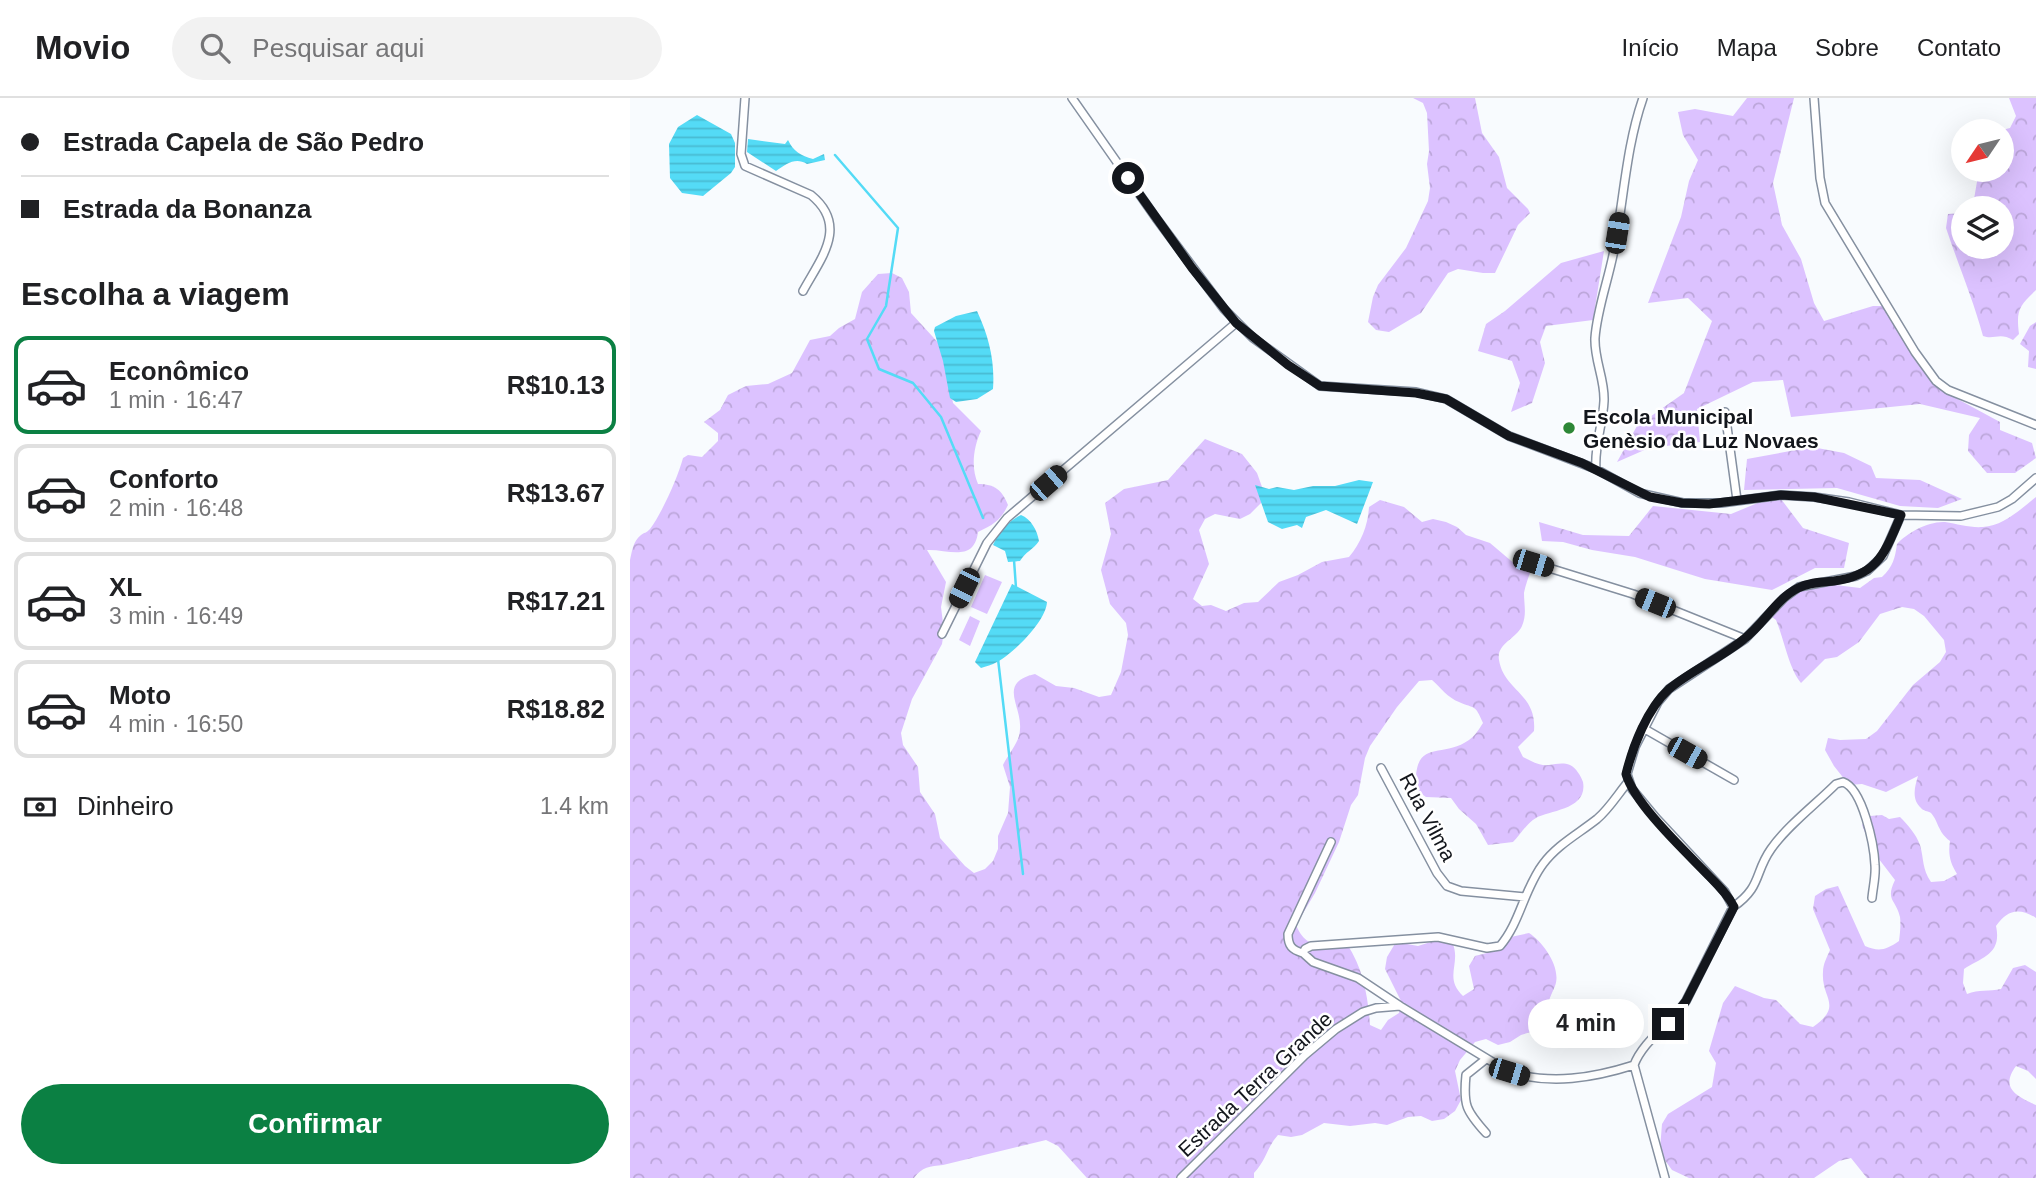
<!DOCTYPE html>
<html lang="pt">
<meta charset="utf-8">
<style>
:root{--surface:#fff;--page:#f2f2f2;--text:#202124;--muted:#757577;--line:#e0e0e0;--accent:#0b8043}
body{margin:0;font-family:Arial,sans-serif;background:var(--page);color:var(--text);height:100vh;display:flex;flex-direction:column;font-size:26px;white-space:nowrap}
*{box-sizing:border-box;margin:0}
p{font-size:23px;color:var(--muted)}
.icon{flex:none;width:38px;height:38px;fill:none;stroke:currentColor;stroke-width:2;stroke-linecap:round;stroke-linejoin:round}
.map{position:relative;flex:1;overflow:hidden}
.details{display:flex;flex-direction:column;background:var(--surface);width:630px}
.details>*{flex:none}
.hud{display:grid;align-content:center;height:154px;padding:0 21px;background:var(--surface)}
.needle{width:46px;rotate:235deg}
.buttons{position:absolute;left:1321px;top:21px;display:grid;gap:14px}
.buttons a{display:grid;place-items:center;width:63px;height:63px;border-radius:50%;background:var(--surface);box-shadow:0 7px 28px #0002;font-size:35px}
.end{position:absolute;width:32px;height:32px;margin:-16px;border:9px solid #13161c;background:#fff;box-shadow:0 0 0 4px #fff}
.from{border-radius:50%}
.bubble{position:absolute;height:49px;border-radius:24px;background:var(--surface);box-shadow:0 7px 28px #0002;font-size:23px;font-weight:700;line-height:49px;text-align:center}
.car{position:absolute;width:21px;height:42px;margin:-21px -10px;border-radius:9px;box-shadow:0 0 5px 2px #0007;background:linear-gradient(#222 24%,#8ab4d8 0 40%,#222 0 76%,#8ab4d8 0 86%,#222 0)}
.hud b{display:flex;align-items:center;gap:24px;height:66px;font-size:26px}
.hud b+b{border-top:2px solid var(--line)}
.hud i{width:18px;height:18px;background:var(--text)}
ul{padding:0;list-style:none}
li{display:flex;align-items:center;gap:21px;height:98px;margin:0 14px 10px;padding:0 7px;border:4px solid var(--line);border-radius:14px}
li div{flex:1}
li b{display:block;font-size:26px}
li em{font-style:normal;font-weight:700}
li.on{border-color:var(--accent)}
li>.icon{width:63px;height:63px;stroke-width:1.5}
h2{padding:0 21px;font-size:32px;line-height:84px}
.pay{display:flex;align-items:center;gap:18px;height:77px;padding:0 21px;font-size:26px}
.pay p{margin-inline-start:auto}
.action{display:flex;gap:14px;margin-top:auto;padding:14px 21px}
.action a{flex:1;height:80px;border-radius:42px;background:var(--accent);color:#fff;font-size:28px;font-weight:700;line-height:80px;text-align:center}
header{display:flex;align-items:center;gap:42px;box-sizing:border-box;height:98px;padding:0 35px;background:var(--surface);border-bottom:2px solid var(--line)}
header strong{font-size:33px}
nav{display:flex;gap:38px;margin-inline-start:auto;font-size:24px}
.search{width:490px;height:63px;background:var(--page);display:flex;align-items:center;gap:18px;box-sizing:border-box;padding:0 24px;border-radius:38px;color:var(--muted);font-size:26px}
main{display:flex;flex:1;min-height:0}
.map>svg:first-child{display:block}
.forest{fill:url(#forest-crowns)}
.garden{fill:#dcc2ff}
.water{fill:url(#water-rules)}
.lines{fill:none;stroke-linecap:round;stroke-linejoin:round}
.stream{stroke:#54dbf6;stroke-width:2.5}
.minor-casing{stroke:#8590a0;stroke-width:10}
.minor{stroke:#fff;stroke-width:7}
.route{stroke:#13161c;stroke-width:9}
.poi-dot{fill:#2e8737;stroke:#fff;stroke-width:2.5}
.labels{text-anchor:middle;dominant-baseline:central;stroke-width:5;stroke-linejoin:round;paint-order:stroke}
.poi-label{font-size:21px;font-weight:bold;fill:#13161c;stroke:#fff;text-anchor:start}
.street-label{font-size:21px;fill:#13161c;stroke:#fff}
</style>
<header>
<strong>Movio</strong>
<div class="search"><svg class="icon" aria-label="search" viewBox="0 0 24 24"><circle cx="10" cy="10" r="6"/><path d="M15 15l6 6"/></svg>Pesquisar aqui</div>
<nav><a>Início</a><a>Mapa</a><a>Sobre</a><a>Contato</a></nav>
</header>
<main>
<section class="details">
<div class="hud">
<b><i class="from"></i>Estrada Capela de São Pedro</b>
<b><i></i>Estrada da Bonanza</b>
</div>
<h2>Escolha a viagem</h2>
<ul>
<li class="on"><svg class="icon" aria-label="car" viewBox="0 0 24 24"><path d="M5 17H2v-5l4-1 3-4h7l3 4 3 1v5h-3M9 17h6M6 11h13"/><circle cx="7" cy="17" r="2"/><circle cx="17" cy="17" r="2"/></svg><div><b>Econômico</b><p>1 min · 16:47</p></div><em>R$10.13</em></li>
<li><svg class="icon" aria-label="car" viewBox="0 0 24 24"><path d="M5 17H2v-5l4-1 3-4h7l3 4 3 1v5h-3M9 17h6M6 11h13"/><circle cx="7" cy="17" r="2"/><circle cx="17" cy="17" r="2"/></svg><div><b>Conforto</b><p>2 min · 16:48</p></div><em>R$13.67</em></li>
<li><svg class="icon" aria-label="car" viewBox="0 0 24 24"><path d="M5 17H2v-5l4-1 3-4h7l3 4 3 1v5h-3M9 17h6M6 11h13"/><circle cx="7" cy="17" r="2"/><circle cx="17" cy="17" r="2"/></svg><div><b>XL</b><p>3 min · 16:49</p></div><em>R$17.21</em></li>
<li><svg class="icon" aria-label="car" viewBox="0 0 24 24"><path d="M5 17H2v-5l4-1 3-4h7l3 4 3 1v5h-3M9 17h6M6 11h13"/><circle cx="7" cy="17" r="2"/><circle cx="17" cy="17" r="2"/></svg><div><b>Moto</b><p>4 min · 16:50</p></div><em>R$18.82</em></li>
</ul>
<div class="pay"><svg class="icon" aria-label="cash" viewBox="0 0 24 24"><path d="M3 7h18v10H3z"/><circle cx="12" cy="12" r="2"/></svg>Dinheiro<p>1.4 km</p></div>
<div class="action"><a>Confirmar</a></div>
</section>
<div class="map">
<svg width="1406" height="1080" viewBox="0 0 1406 1080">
<defs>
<pattern id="forest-crowns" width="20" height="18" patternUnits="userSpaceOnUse" patternTransform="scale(1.75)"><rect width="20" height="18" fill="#dcc2ff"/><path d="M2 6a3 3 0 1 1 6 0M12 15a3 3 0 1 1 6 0" fill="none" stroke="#bca6da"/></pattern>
<pattern id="water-rules" width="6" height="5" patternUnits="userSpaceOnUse" patternTransform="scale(1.75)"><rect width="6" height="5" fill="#54dbf6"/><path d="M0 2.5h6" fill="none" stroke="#48bbd2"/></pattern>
</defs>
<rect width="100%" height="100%" fill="#f8fbfe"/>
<path class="forest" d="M783,0h62l7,35 17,24 8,31 21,21 2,4 -12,12 -23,48h-12l-25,-4 -10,4 -27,40 -32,19 -13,-2 -8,-8 5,-25 5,-12 28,-37 22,-47 2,-13 -3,-24 2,-13 -2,-38 -4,-10z
M1117,0h47l-21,85 9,42 19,34 13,44 10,18 49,-15h9l57,83 61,33v8l32,13 4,15 -21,15h-28l-19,-22 1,-16 11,-17 -60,-14 -129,13 -8,-37 -30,2 -56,27 3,33 -51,6 -32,14 20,-36 47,-33 28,-72 -24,-23 -40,5 33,-86 8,-36 9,-21 -15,-25 -5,-23 17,-3 38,7z
M1379,0h27v192c-17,16 -20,20 -17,44l-6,6c-13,-8 -19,0 -30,-4 -10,-37 -25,-72 -37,-108l2,-14 15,-1 1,34h38v-39h-33l4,-3 6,-35h23v-39h-4l12,-3 6,-12z
M974,153l-11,69 -47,6 -6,16 5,21 -13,40 -21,9 9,-29 -8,-22 -34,-10 8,-27 19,-13 56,-48z
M262,175l10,5 7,14 2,21 32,35 10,55 28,28c-8,17 -10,37 -3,53 17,0 24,6 30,21 -7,15 -15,20 -30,27 -4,31 -30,17 -51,18l19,32 -5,25 3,24 -2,13 -30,55 -11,34 2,12 15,22 2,25 15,22 5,24 25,28 9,7 11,-4 8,-8 5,-12v-13l10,-23 2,-26 -7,-22c5,-11 17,-23 17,-36 2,-24 -23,-46 15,-55l21,12 18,2 25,9 12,-2 10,-23 7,-37 -2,-12 -16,-19 -9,-34 10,-36 -6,-31 19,-14 44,-9 37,-41 37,15 15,19 9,25 -16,16 -10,5 -25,-5 -10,5 -6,11 10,34 -16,35 9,7 9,-1 15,6 18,-8 14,-1 21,-20 19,-7 24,-13 27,-5c12,-14 19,-32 20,-50l11,-7 24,7 18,15 11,-3 13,3 11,5 9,8 24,8 26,22 10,-4 9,2c-4,5 -10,24 -11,30 0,12 3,21 -2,33 -6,13 -26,18 -23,34 5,31 38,33 35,71l-16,16 5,10c8,4 16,9 26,8 7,-1 14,-3 21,0 6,3 11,11 13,17 5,28 -33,28 -47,36 -10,6 -15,16 -23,24l-25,3 -12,-21 -17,-15 -8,-11 -25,-1 -10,-7c-3,-54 25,-30 53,-50 6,-4 10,-11 14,-17 -8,-19 -8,-14 -24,-21 -11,-4 -19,-15 -27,-22l-13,1 -22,26 -27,39 -5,12 -7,37 -7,10 -12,37 -24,51 -19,32c11,26 27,20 51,19 16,24 21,52 23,81l11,5 7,-10 11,-7 2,-12 -16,-32 2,-12 9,-15 22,4 22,-7 12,3c10,21 -9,35 11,54l11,-7 -5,-23 6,-10 12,-3 19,-15 23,-5c14,9 33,35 26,53 -5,12 -9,17 -6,32l-6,10 -22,7 -11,7 -12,3 -12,-6 -11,3 -15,18 -5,11 6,29 -6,11 -11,8 -12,2 -11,-5 -13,1 -21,8 -12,-2 -25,3 -26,-3 -22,12 -11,2 -13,-2c-11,12 -11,24 -24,38v5h-167l-29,-32 -12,-6 -103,25c-13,1 -21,2 -29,13h-284v-618c2,-9 3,-19 11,-25 6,-4 4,-1 9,-6 12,-16 28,-52 33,-71l5,-3 14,2 16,-16v-8l-14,-11 16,-12 8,-15 18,-9 22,-2 24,-11 18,-33 20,-4 9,-8 16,-9 7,-27 16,-18z
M1406,224v47l-8,-2 1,-16 -9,-7 10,-18z
M1182,349l32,6 27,13 5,12 44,2 42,19 -24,9 -38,-2 -63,-18 -93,2 3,-31z
M1406,399v421c-17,-11 -29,-8 -40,8 6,28 -13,31 -32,43l-1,14 4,11c12,-5 22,-2 34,-5l12,-21 12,-3 11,7v107l-8,-8 -12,-5c-16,22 0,30 20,39v73h-169l-16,-20 -12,3 -25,17h-125l-17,-8 -8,-11 -4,-10 2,-25 6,-10 44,-27 4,-24 -7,-12 14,-48 12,-17 29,12 12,2 24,24 13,3c31,-22 8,-28 10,-55 0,-8 4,-15 7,-22l-17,-41 2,-13 11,-7 12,-3 27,60c14,6 21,4 34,-5 1,-8 2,-16 1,-24 -4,-18 -15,-16 -5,-37l-23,-30 -10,-25 8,-9 12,-1 7,4 11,-2c8,8 16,17 20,28 4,14 2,24 11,37l13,-1 13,-7c-7,-11 -9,-20 -7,-33 -13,-10 -11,-19 -19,-28 -3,-2 -8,-2 -10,-5 -10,-9 -6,-22 -3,-32l-32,16 -24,-8 -13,1 -15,-19 -9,-16 3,-12 12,2 26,-1 11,-8 36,-46 27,-23 6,-10 -2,-12 -20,-24 -10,-7 -12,-2 -22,7 -21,28 -22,15 -12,2 -24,24c-12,-14 -17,-44 -25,-63l-4,-3 9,-12 30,-23 49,6 14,-10 8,-1c11,-10 13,-19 15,-33 10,-11 31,-23 48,-22 13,2 25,6 38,5 20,-1 38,-18 53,-30z
M1151,401l22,29 46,15 -5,25h-29l-43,22 -67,-11 -70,-22 -43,-7 -29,-8 -21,-1 -3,-19 44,13 46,1 24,-30 78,8 29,-12z"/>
<path class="garden" d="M355,477l17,7 -15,32 -16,-7z
M340,518l10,5 -10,25 -11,-6z"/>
<path class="water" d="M67,17l34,19 4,9v24l-4,6 -28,23 -21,-3 -12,-15 -1,-34 9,-17z
M118,41l37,5 3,-4c5,11 13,16 25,19l11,-5 1,6 -18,4c-12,-7 -20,0 -31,7l-29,-19z
M347,213c12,26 18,50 16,78l-16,10 -21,3 -6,-4 -7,-37 -9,-30 1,-4 21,-11z
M729,382l14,2 -16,42 -31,-14 -20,7 -4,11 -5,-3 -15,4 -14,-7 -13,-37 14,4 8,-2 17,3 19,-4h22z
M391,417c10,4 16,15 18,26 -5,8 -14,11 -19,20l-12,1 -3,-11 -12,-6c5,-12 16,-25 28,-30z
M382,486l35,18c-1,19 -33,51 -50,60 -5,3 -11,4 -16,6l-6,-6z"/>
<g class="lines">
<path class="stream" d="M205,57l63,73 -12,78 -19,33 12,30 34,14 28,34 42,101
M384,462l2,28
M368,561l25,215"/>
<g class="minor-casing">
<path id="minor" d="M115,0l-4,56 4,12 66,29c38,31 10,63 -8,96
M442,0l84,120 68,91 29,29 67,48 96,6 30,7 63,37 87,33 43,24 44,10h38l60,-8 33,2 35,5 52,13 60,1 37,-9 14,-8 24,-21
M1184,0l6,80 5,25 90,149 21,29 12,9 88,35
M1095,314l12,88
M966,371c-2,-23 7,-45 8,-68 1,-22 -10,-41 -9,-63 2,-29 14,-60 19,-88 10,-51 12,-103 29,-152
M903,465l100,31 112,45
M312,536l45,-91 20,-25 229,-195
M1013,630l91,52
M751,670l56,105 10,13 14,5 64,6
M1103,809c29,-20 21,-34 38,-58 16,-23 45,-45 65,-65l7,-2c20,7 31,63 32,83 1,11 -2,22 -3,33
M673,855c-11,-3 -15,-7 -15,-19l43,-92
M770,908l-42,-28 -45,-16 -10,-9 2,-4 6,-3 127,-9 49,11 13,-2c20,-23 24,-57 43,-82 14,-19 35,-30 54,-45 12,-10 21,-25 31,-37
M1004,967c9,-24 37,-42 52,-64l47,-94 -8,-15 -69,-74 -24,-29 -5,-15 8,-27 23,-45 11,-13 76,-50 39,-41 15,-11 57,-11 11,-5 16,-15 18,-41
M1004,967l31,113
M856,1035c-20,-22 -23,-28 -20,-58l20,-16
M551,1080l124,-123 31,-26 27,-17 13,-4 24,-2 109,66c42,13 84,6 125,-7"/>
</g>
<use href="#minor" class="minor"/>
</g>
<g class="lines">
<path class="route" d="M498,80l64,90 44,55 52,42 32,21 96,7 30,6 63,37 73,27 68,34 32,6 27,1 72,-9 33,2 87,18c-16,37 -22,60 -67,66 -12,1 -25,1 -36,7 -22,11 -34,36 -54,51 -23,19 -52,31 -75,50 -22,20 -36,57 -43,85 9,31 60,78 84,103 9,9 18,18 24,30l-48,94 -18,23"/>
</g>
<circle class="poi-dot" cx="939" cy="330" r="7"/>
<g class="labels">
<g class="poi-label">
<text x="953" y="318">Escola Municipal<tspan x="953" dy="24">Genèsio da Luz Novaes</tspan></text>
</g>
<g class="street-label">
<text transform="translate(798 719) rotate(62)">Rua Vilma</text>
<text transform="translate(625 986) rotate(-43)">Estrada Terra Grande</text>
</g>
</g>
</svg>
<div class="buttons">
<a><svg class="needle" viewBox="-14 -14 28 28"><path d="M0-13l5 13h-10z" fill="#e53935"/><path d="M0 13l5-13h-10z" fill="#757577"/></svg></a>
<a><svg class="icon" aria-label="layers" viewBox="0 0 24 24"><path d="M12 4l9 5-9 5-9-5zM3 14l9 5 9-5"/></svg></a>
</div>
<i class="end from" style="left:498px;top:80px"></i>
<i class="end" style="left:1038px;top:926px"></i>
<div class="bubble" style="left:898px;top:901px;width:116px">4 min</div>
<i class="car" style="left:987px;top:135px;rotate:9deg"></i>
<i class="car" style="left:418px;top:385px;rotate:49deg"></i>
<i class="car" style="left:903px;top:465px;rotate:107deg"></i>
<i class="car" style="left:334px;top:490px;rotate:206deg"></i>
<i class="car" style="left:1025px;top:505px;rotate:292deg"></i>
<i class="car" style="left:1057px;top:655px;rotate:119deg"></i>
<i class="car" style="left:879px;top:974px;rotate:107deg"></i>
</div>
</main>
